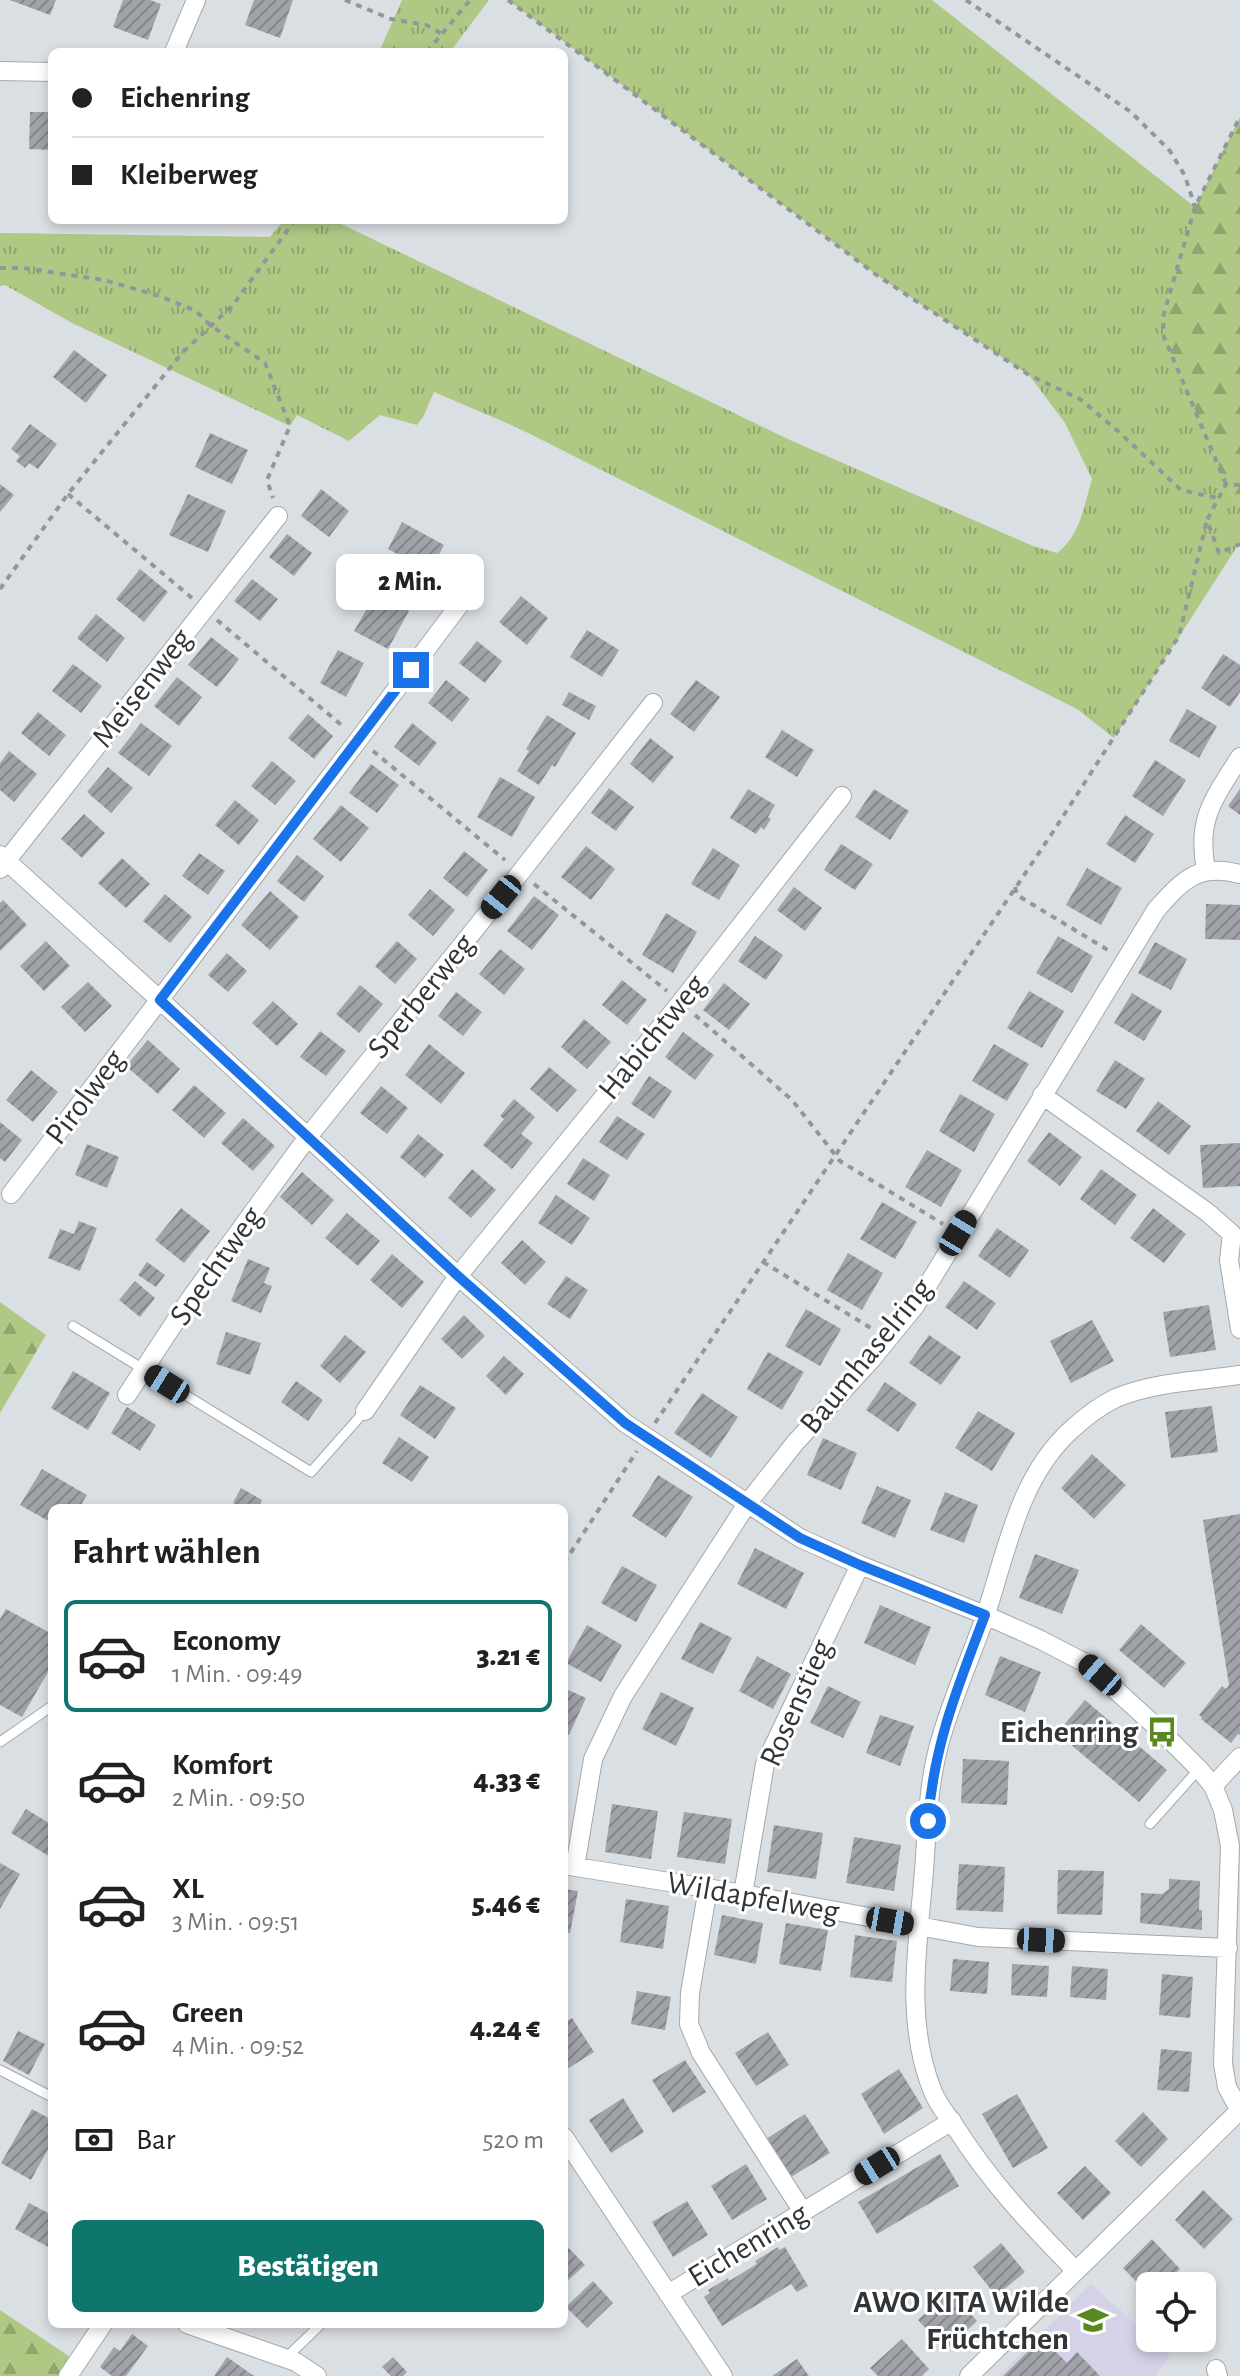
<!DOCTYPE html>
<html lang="de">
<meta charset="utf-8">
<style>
:root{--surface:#fff;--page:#f2f2f2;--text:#202124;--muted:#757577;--line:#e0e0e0;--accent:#0f766e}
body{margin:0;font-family:"Alegreya Sans",sans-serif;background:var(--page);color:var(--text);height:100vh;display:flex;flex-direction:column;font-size:30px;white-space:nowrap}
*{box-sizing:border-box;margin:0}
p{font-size:26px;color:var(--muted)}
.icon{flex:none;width:44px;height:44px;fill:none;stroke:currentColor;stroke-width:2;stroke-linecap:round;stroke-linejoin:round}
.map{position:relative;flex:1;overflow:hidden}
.details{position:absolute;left:48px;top:1504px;width:520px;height:824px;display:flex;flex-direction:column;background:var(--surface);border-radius:12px;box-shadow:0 4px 12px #0003}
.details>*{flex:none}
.guide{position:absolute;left:48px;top:48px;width:520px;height:176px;border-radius:12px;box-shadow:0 4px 12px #0003;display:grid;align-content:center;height:176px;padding:0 24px;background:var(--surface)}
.tools{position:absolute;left:1136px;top:2272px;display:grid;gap:16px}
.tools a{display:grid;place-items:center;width:80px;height:80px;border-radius:12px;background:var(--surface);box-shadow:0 4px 12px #0003;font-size:40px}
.end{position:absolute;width:36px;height:36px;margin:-18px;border:10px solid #1a73e8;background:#fff;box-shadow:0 0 0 4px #fff}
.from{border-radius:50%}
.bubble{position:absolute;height:56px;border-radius:12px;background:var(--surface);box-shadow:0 4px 12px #0003;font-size:26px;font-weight:800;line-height:56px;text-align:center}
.car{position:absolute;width:24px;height:48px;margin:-24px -12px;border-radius:10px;box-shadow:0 0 6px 2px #0007;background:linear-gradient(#222 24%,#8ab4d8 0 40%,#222 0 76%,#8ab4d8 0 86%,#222 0)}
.guide b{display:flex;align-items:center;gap:28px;height:76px;font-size:30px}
.guide b+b{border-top:2px solid var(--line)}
.guide i{width:20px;height:20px;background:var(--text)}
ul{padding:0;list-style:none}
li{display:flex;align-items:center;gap:24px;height:112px;margin:0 16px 12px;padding:0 8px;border:4px solid transparent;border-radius:12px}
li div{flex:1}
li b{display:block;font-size:30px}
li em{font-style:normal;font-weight:800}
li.on{border-color:var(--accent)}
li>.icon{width:72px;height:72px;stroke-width:1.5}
h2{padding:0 24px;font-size:36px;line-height:96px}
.pay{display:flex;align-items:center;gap:20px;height:88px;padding:0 24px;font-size:30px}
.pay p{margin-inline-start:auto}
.action{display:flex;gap:16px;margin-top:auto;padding:16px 24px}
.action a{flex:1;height:92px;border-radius:12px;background:var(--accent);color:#fff;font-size:32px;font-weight:800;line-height:92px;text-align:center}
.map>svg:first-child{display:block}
.education{fill:#d5d1e7}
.grass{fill:url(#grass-tufts)}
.forest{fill:url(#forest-firs)}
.building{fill:url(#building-hatch)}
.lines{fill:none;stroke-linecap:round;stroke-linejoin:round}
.lane-casing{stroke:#a4a9ad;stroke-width:11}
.street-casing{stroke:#a4a9ad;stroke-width:20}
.path{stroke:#93979a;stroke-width:4;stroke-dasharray:6 6;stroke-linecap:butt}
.lane{stroke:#fff;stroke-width:9}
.street{stroke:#fff;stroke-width:18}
.route{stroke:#1a73e8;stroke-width:10}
.labels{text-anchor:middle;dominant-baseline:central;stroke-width:6;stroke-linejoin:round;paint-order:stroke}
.street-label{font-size:32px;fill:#323436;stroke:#fff}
.poi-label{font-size:32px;font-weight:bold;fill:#323436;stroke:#fff;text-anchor:end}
</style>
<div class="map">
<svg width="1240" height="2376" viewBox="0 0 1240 2376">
<defs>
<pattern id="grass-tufts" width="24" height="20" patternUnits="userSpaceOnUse" patternTransform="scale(2)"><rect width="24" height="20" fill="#afc985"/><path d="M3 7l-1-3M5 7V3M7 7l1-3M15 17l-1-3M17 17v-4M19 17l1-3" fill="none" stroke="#8fa46e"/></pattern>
<pattern id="forest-firs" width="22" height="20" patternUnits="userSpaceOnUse" patternTransform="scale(2)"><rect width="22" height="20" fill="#afc985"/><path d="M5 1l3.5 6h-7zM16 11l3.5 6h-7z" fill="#8fa46e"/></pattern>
<pattern id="building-hatch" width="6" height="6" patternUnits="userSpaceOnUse" patternTransform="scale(2)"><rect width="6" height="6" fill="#a0a4a9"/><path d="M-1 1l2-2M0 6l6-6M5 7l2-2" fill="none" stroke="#83868a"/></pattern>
</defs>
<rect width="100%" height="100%" fill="#dadfe3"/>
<path class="education" d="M1091,2284l79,72 -15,20h-156z"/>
<path class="grass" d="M402,0h87l-39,52h-71z
M508,0h424l263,207 -32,110 1,20 62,147 14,23v35l-126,196 -37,-29 -559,-281 -84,-36 -11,25 -6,8 -37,-10 -31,26 -52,-26 -7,11 -218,-103 -67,-38 -5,1v-53l270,4 14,-17h49l457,220 243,106 24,7c23,-17 27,-47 35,-74l-27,-56 -36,-48 -151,-99z"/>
<path class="forest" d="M1240,117v390l-14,-23 -62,-147 -1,-20 32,-110z
M0,1302l46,33 -46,78z
M0,2310l73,49 -12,17h-61z"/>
<path class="building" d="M10,0h46l-6,15z
M123,0h27l11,4 -13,36 -35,-13z
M254,0h39l-13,38 -35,-13z
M30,112h22v38l-23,-1z
M74,350l33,25 -21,28 -33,-26z
M30,424l27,20 -19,25 -9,-6 -4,5 -9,-7 4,-5 -9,-7z
M210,433l38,17 -16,34 -37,-17z
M0,484l14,11 -14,17z
M321,489l28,22 -20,26 -28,-21z
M188,494l38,17 -18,41 -39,-17z
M402,522l42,23 -14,27 -42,-23z
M287,534l25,19 -18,23 -25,-19z
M140,569l28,23 -24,30 -28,-23z
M252,579l26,20 -18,22 -26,-20z
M376,593l33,18 -21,38 -34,-18z
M521,596l27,22 -21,27 -28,-23z
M96,614l29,24 -18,24 -30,-24z
M587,630l32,20 -17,27 -32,-20z
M211,637l28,22 -22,28 -29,-22z
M477,641l25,20 -17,22 -26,-20z
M338,650l26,13 -18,34 -26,-14z
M1223,654l17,11v27l-10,15 -29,-19z
M73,664l29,22 -21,27 -29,-22z
M177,677l25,20 -23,29 -25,-20z
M446,680l24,19 -18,23 -24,-19z
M696,680l24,17 -26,35 -24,-18z
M569,692l27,14 -7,14 -27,-15z
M1187,709l30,17 -18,32 -30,-17z
M38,712l28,23 -17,21 -28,-23z
M308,714l25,22 -19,23 -26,-21z
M547,715l29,18 -21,34 -3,-2 -13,20 -22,-14 12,-20 -3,-2z
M141,723l31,23 -23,30 -31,-23z
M412,723l25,20 -18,23 -25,-19z
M782,730l32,20 -17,27 -32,-20z
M650,738l24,19 -21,26 -23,-19z
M9,751l28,23 -23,28 -14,-12v-27z
M1155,760l31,20 -23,36 -31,-20z
M272,761l24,20 -21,24 -24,-19z
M371,764l28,21 -22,28 -28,-20z
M108,767l25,21 -22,25 -24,-21z
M500,777l35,20 -23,40 -35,-20z
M609,788l25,19 -18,24 -25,-18z
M748,789l27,16 -7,12 3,2 -7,11 -3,-3 -5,7 -26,-16z
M874,789l35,22 -19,29 -35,-23z
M1240,789v26l-12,-9z
M235,800l24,20 -20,25 -24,-20z
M341,805l28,23 -28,34 -28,-23z
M84,814l21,19 -23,25 -21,-19z
M1125,815l29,19 -19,29 -29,-19z
M841,844l32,20 -18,26 -31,-20z
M586,846l29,23 -24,31 -30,-23z
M713,848l27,17 -21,35 -28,-16z
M464,851l24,19 -21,27 -24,-19z
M199,853l26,18 -17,24 -26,-19z
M297,855l27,21 -20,26 -27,-21z
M122,858l28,26 -24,24 -28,-25z
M1087,868l35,20 -21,37 -35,-20z
M794,887l28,21 -17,23 -28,-21z
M430,889l25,21 -22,26 -25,-21z
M270,891l29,26 -29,33 -29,-25z
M165,894l27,23 -22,26 -27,-22z
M534,896l25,19 -27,35 -25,-19z
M3,900l24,25 -27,26v-48z
M1206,904l34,1v35l-35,-1z
M666,913l31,19 -24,41 -31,-18z
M755,936l28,19 -17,25 -28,-19z
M1058,936l35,20 -21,37 -36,-20z
M46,941l24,25 -26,25 -24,-25z
M397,941l20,18 -22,25 -20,-18z
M1155,942l32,17 -16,31 -33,-17z
M500,949l25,20 -21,26 -25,-21z
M227,953l20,18 -19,21 -20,-17z
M622,980l25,20 -20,25 -25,-20z
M88,982l24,24 -27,26 -24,-25z
M724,983l26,21 -21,26 -26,-20z
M360,985l23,19 -24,29 -23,-19z
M1029,991l35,20 -22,37 -35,-20z
M456,992l26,20 -19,24 -25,-20z
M1132,993l30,18 -18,30 -30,-18z
M273,1001l25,23 -21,22 -25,-23z
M584,1019l27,23 -24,27 -26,-22z
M320,1031l26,20 -20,25 -26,-19z
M683,1032l31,23 -19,25 -30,-23z
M148,1040l32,29 -22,25 -32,-28z
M429,1044l36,29 -24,31 -36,-29z
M994,1044l35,20 -22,37 -35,-20z
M1115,1060l30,19 -19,30 -30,-18z
M549,1067l28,23 -20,22 -27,-23z
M31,1070l27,22 -25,30 -27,-22z
M649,1076l23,15 -18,28 -23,-15z
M194,1085l32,28 -22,25 -32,-28z
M381,1086l27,22 -21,26 -27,-21z
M960,1094l35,20 -21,38 -35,-21z
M514,1099l21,18 -14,17 12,9 -21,26 -29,-24 21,-26 -4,-3z
M1158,1101l33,25 -22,29 -33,-24z
M617,1116l28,18 -18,26 -28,-18z
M243,1118l32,28 -22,25 -32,-28z
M0,1122l22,18 -17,22 -5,-4z
M1049,1132l33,25 -22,29 -33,-25z
M418,1134l26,21 -19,23 -25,-21z
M1240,1143v43l-37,2 -3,-43z
M87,1144l32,13 -12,31 -32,-13z
M927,1150l35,20 -21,37 -36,-20z
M583,1158l27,17 -16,26 -27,-17z
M472,1169l24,21 -25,28 -23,-20z
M1101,1169l36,26 -22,30 -35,-26z
M302,1172l32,28 -22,25 -32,-28z
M556,1195l34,23 -18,27 -34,-22z
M882,1202l35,20 -22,37 -35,-20z
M181,1208l29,23 -26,32 -29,-23z
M1153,1208l33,26 -22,29 -34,-25z
M347,1213l33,28 -22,25 -33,-28z
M79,1221l18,7 -17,43 -32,-13 12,-29 14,5z
M997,1228l32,22 -19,28 -32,-22z
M522,1240l24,22 -21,23 -24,-22z
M848,1253l35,20 -21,37 -35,-20z
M392,1254l32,28 -22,26 -32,-28z
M248,1259l22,9 -6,15 8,3 -11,27 -30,-12z
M147,1262l18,13 -9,12 -18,-12z
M566,1276l22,14 -18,29 -23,-15z
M135,1281l20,17 -15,19 -21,-17z
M964,1281l32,22 -19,27 -32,-23z
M1209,1305l7,45 -46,7 -7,-45z
M806,1309l35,20 -21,37 -35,-20z
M464,1315l21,21 -23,23 -21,-20z
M1092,1320l22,41 -43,22 -21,-42z
M226,1332l35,11 -11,32 -34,-11z
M345,1335l21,17 -26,31 -20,-17z
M929,1335l32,22 -20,28 -32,-22z
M768,1352l36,20 -22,38 -35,-21z
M504,1356l20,18 -18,21 -20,-19z
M73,1371l37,22 -22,37 -37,-22z
M296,1381l27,19 -15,21 -27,-19z
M885,1382l32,22 -19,28 -32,-22z
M420,1385l36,23 -21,31 -35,-24z
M702,1393l36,24 -27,41 -37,-25z
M1212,1406l6,46 -47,6 -6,-46z
M127,1407l29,18 -16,26 -29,-18z
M978,1411l37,22 -23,38 -37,-23z
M399,1437l30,20 -17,25 -30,-19z
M823,1438l34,15 -16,37 -34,-15z
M1092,1454l34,31 -32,34 -33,-31z
M42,1469l45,26 -8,13h-27v15l-32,-18z
M658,1475l35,22 -27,41 -34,-22z
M877,1486l34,14 -16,38 -34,-15z
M241,1488l21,12 -4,8h-16l-9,-5z
M945,1492l33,13 -14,38 -34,-13z
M1240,1514v221l-2,-1 -7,9 -30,-24 1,-2 -3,-2 23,-29 4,3 3,-4 -26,-165z
M755,1548l49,25 -18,36 -49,-25z
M1035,1554l44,16 -17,44 -43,-16z
M622,1566l35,19 -21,37 -35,-19z
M880,1605l51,22 -16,38 -51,-22z
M6,1609l46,25v31l-30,52 -22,-12v-86z
M700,1622l32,16 -19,36 -32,-15z
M1141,1624l45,39 -22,25 -45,-38z
M587,1625l35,20 -21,37 -35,-19z
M757,1656l34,18 -18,35 -34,-18z
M1000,1656l41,16 -16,40 -40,-17z
M828,1686l33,16 -18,36 -33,-15z
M564,1688l22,10 -17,37 -5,-2z
M661,1692l33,16 -18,38 -34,-17z
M1085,1700l82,70 -28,32 -82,-69z
M880,1715l34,11 -14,40 -34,-13z
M963,1759l46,2 -2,44 -46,-2z
M612,1804l46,7 -7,48 -46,-7z
M26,1809l26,16v33l-41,-25z
M684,1812l48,7 -7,45 -48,-7z
M774,1825l49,8 -7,46 -49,-7z
M854,1837l47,8 -7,46 -48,-8z
M0,1863l20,11 -20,35z
M959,1864l46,3 -2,45 -47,-2z
M1058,1870l46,1 -2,44 -45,-1z
M1169,1879l31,2 -1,29h3v20l-62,-7 1,-30 21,1 7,-5z
M564,1889l14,2 -8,42 -6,-1z
M626,1899l43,7 -6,43 -43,-7z
M722,1915l41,8 -7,41 -42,-9z
M786,1923l42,7 -7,41 -42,-7z
M855,1935l42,6 -5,41 -42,-5z
M953,1959l36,3 -2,32 -37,-3z
M1012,1964l37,2 -2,31 -36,-2z
M1072,1966l36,3 -2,31 -36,-3z
M1162,1974l31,3 -3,41 -31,-3z
M637,1991l34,6 -6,33 -34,-6z
M572,2018l22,34 -30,19v-48z
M18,2031l27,13 -16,31 -26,-14z
M768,2032l21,33 -33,21 -21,-33z
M1161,2049l31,3 -3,40 -32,-2z
M685,2060l21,32 -33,21 -21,-33z
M899,2069l24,39 -39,26 -23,-40z
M1017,2094l31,54 -35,20 -31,-54z
M623,2098l21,34 -33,21 -22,-33z
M32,2109l20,11v22l-21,38 -30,-17z
M1143,2112l25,27 -27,28 -26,-26z
M805,2114l25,39 -39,24 -25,-38z
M940,2154l19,32 -82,48 -19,-32z
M746,2164l21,35 -35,21 -21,-34z
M1085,2166l26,27 -28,27 -26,-27z
M1203,2190l30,29 -29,30 -29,-29z
M687,2201l21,34 -35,22 -21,-35z
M29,2203l23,12v34l-37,-20z
M1152,2239l28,30 -18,17h-12v10l-27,-28z
M564,2243l21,22 -21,19z
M1001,2243l24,29 -29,24 -23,-29z
M778,2247l1,3 6,-3 23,39 -11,6 -6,-8 -69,42 -18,-29 6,-4 -2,-3 20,-12 1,3 28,-17 -2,-3z
M593,2281l20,22 -26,25 -21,-21z
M950,2291l27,30 -31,29 -28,-30z
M132,2334l16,12 -22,30h-14l-12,-9 14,-20 6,4z
M1042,2338l25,25 10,-11 23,24h-97z
M902,2339l27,30 -7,7h-44l-8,-8z
M227,2357l27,19h-40z
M393,2357l14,15 -4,4h-12l-9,-9z
M797,2359l12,17h-37z"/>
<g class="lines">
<g class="lane-casing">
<path id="lane" d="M73,1326l238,146 54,-61
M0,1742l52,-36
M1150,1824l49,-55
M0,2070l52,27
M286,2358l35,-34"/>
</g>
<g class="street-casing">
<path id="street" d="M174,52l22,-52
M0,71l52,1
M0,855l160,145 298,276 167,147 175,115 60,27 125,50 56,25 46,24 75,68 37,37 14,17 10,24 7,36 -7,218 4,23 13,24
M0,869l278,-353
M1206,870c-10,-52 8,-71 34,-113
M1042,1095l165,117 25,22
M11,1194l348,-455 104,-139
M1232,1234l-3,26 11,69
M127,1395l63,-96 117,-161 213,-265 133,-170
M365,1411l93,-135 223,-274 161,-206
M1213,1786l27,-29
M564,1865l179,29 235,43 250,11
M575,1867l18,-108 30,-63 124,-192 48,-61 76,-83 44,-54 241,-396c27,-30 41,-47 84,-36
M708,1888l-18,105 -1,31 12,29 102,159
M743,1894l22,-130 95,-199
M564,2137l159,239
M1076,2271c-45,-46 -85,-88 -120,-143 -8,-12 -18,-23 -23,-36 -29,-70 -15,-148 -9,-221 3,-42 4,-85 15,-126 12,-45 32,-87 47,-131 21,-64 33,-137 85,-184 13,-12 28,-24 45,-32 38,-16 83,-17 124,-23
M668,2294l284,-173
M187,2324l109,38 21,14
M1216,2369l2,7
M68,2376l35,-52
M969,2376l270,-265"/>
</g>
<path class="path" d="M345,0l46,19 35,6 16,9
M508,0l370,276 151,99 51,24 39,33 62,58 37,8
M966,0l165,112 39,39 15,25 10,31
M427,52l43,-52
M0,268h23l81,12 55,16 37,15 14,14 55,38 25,63 -23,54 6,18
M1226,484l-62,-147 -1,-20 32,-110 45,-90
M1240,485l-14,-1 -19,36 12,33 21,-9
M68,494l124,104
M0,589l68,-95 114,-141 51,-48 62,-85
M217,620l128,108
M373,751l132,109
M534,884l133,107
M1015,887l2,8 94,57
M695,1015l97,85 48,61 103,63
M763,1262l111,68
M655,1423l396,-588 128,-199 28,-116
M564,1563l73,-112"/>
<use href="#lane" class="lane"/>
<use href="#street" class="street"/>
</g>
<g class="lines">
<path class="route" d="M411,670l-251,330 298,276 167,147 175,115 60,27 125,50c-27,71 -51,129 -57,206"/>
</g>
<defs>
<g id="bus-bare" transform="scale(2.4)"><path d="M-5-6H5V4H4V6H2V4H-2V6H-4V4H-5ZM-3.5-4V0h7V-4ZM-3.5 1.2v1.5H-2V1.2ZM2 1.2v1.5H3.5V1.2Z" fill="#57891f" stroke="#fff" stroke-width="2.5" paint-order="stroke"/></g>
<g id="school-bare" transform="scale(2.4)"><path d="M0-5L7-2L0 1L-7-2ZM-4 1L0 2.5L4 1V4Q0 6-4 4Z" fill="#57891f" stroke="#fff" stroke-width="2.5" paint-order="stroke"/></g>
</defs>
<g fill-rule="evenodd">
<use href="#bus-bare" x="1162" y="1732"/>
<use href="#school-bare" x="1093" y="2320"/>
</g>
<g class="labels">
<g class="street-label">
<text transform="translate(142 688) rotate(-52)">Meisenweg</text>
<text transform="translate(421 996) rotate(-51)">Sperberweg</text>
<text transform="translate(652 1037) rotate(-51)">Habichtweg</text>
<text transform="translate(85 1097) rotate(-53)">Pirolweg</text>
<text transform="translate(216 1266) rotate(-55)">Spechtweg</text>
<text transform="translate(866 1356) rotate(-51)">Baumhaselring</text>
<text transform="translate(796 1703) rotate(-66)">Rosenstieg</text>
<text transform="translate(753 1897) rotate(10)">Wildapfelweg</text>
<text transform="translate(748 2245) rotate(-31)">Eichenring</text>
</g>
<g class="poi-label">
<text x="1138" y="1732">Eichenring</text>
<text x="1069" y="2302">AWO KITA Wilde<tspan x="1069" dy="37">Früchtchen</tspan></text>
</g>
</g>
</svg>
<div class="tools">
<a><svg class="icon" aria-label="locate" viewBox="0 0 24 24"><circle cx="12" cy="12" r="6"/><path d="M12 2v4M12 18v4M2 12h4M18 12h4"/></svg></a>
</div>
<i class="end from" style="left:928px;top:1821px"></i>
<i class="end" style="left:411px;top:670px"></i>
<div class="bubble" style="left:336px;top:554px;width:148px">2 Min.</div>
<i class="car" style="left:501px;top:897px;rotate:219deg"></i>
<i class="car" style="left:958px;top:1233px;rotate:31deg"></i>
<i class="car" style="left:167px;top:1384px;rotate:302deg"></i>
<i class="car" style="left:1100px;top:1675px;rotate:311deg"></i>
<i class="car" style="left:890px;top:1921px;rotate:100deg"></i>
<i class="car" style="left:1041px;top:1940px;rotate:93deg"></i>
<i class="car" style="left:877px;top:2166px;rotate:238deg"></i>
<div class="guide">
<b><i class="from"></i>Eichenring</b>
<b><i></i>Kleiberweg</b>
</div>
<section class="details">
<h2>Fahrt wählen</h2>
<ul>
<li class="on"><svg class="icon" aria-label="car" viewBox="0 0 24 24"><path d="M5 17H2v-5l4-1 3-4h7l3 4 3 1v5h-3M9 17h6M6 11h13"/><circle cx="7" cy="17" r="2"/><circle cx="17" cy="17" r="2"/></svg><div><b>Economy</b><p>1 Min. · 09:49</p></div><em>3.21 €</em></li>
<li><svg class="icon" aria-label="car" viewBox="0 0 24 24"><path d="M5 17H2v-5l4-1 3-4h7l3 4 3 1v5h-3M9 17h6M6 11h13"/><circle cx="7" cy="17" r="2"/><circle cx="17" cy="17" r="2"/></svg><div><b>Komfort</b><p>2 Min. · 09:50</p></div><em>4.33 €</em></li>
<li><svg class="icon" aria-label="car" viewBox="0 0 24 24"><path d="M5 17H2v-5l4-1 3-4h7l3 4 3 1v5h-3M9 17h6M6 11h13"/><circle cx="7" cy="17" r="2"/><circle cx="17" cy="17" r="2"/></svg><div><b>XL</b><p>3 Min. · 09:51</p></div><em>5.46 €</em></li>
<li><svg class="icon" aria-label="car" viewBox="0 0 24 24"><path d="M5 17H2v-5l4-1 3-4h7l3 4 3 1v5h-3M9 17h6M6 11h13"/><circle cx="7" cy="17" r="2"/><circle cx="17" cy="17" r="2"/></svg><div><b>Green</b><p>4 Min. · 09:52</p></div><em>4.24 €</em></li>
</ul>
<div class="pay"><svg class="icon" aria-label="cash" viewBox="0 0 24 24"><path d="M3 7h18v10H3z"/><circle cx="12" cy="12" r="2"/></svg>Bar<p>520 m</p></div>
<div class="action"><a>Bestätigen</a></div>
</section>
</div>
